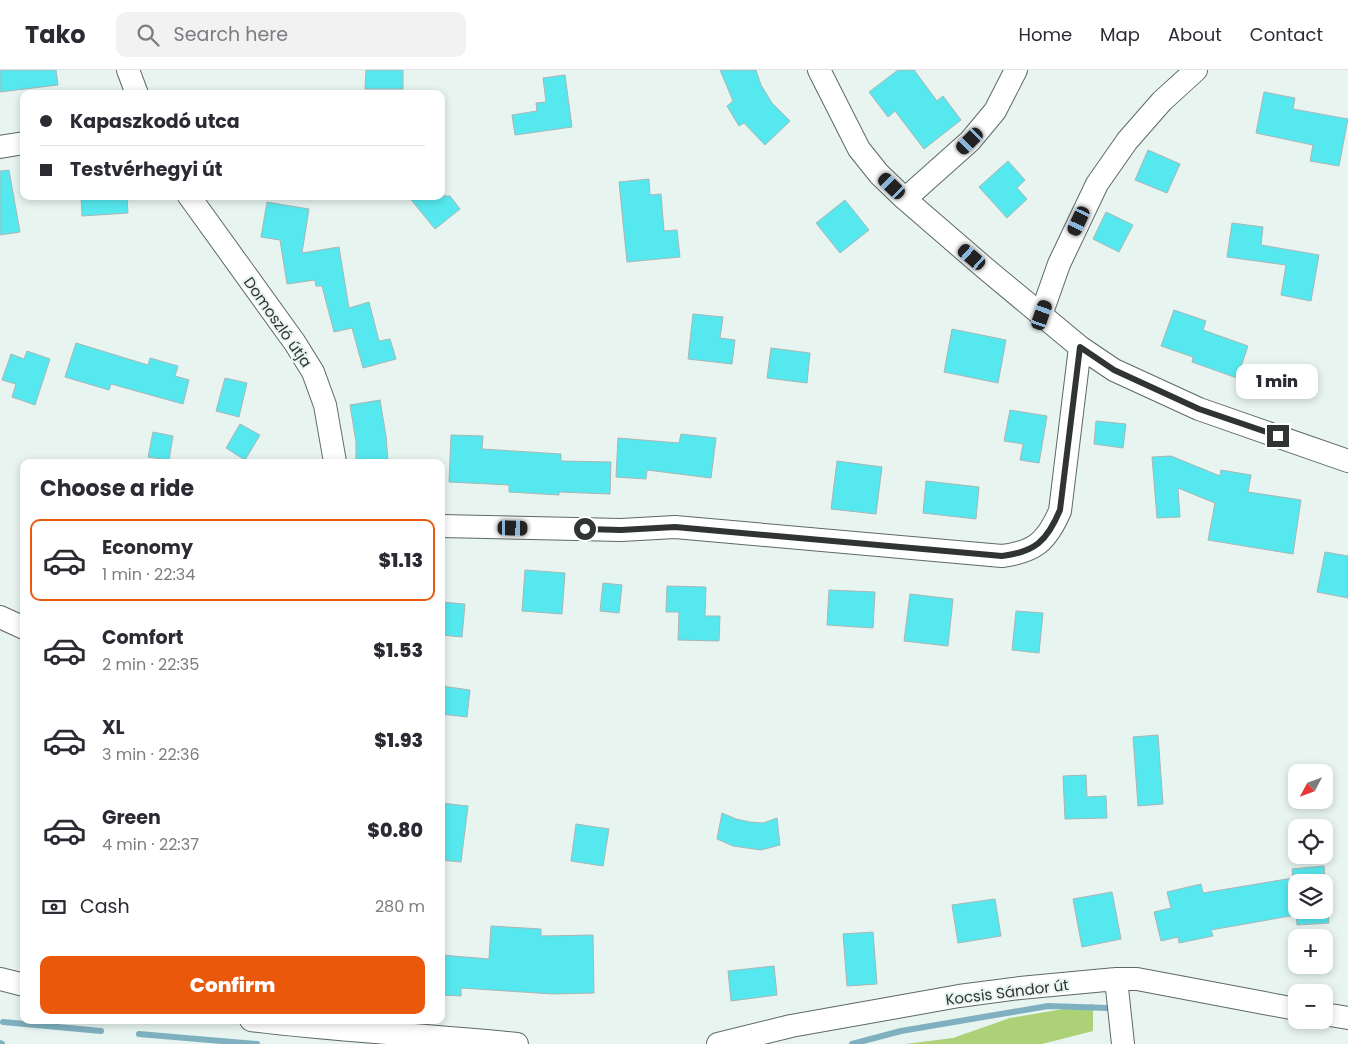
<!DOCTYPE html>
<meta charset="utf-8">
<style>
:root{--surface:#fff;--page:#f2f2f3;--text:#2b2b33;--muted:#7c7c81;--line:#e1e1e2;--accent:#ea580c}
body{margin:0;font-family:Poppins,sans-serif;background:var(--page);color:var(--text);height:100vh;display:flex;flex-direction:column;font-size:19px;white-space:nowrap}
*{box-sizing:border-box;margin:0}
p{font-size:16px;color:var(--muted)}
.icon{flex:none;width:28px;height:28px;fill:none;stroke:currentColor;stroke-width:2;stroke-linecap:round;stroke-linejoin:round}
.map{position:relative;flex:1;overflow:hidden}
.drawer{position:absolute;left:20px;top:389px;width:425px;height:565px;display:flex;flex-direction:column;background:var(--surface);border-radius:10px;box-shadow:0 2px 8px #0003}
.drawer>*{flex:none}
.top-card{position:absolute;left:20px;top:20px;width:425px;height:110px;border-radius:10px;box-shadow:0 2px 8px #0003;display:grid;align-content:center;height:110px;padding:0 20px;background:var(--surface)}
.needle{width:32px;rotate:229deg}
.fabs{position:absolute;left:1288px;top:694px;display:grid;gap:10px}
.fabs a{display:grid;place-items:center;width:45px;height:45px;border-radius:10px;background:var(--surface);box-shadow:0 2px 8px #0003;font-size:25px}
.end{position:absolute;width:22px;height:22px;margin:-11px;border:6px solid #303533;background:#fff;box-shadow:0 0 0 2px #fff}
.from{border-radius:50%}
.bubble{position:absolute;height:35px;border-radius:10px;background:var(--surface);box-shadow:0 2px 8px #0003;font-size:16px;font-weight:800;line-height:35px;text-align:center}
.car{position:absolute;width:15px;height:30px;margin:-15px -8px;border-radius:6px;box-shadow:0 0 4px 1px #0007;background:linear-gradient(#222 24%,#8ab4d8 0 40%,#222 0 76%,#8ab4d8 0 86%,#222 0)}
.top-card b{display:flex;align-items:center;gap:18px;height:48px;font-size:19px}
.top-card b+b{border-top:1px solid var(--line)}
.top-card i{width:12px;height:12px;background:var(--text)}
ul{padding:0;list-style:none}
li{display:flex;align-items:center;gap:15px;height:82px;margin:0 10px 8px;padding:0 10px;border:2px solid transparent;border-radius:10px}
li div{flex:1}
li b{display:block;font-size:19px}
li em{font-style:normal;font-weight:800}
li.on{border-color:var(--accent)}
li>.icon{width:45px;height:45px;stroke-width:1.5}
h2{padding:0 20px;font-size:22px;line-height:60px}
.pay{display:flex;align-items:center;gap:12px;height:55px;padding:0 20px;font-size:19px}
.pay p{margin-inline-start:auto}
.primary-button{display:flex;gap:10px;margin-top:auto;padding:10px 20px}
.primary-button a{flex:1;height:58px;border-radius:10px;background:var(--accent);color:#fff;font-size:20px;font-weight:800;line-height:58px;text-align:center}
header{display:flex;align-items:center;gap:30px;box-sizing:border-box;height:70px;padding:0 25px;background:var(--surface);border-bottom:1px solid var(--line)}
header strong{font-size:24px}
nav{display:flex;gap:28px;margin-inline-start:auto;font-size:18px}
.search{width:350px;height:45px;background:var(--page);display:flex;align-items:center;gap:12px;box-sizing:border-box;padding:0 18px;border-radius:10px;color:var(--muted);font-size:19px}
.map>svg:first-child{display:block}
.forest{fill:#acd177}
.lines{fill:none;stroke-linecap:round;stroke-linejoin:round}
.stream{stroke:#7fb0c0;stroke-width:6}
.building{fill:#55e9ef;stroke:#a9b6b7;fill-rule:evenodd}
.minor-casing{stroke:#5d6965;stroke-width:24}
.minor{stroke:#fff;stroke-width:22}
.route{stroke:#303533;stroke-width:6}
.labels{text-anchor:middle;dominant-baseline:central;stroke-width:4;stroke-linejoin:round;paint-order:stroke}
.street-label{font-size:15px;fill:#303533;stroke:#e7f4f0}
</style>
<header>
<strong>Tako</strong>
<div class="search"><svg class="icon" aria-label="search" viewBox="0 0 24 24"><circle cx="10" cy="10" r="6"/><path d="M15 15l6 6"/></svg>Search here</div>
<nav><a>Home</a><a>Map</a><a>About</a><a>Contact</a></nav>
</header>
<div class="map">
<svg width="1348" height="974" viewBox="0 0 1348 974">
<rect width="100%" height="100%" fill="#e7f4f0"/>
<path class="forest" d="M1093,934v27l-51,13h-136l47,-6 57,-20z"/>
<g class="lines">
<path class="stream" d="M3,952l98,9
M139,964l118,10
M0,973l2,1
M852,974l49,-13 147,-25 60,2"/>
</g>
<path class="building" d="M0,0h56l2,15 -58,7z
M366,0h37v19h-38z
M720,0h36l5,15 11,18 18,18 -25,24 -21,-22 -5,3 -12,-20 6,-5z
M898,0h16l23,31 6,-5 18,24 -37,29 -29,-38 -7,6 -19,-25z
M565,5l7,52 -57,8 -3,-20 25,-4 -1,-8 10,-1 -3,-24z
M1264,22l31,6 -2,11 55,10 -9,47 -29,-5 3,-16 -57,-12z
M1148,80l32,14 -13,29 -32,-13z
M1008,91l17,19 -8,8 10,11 -20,19 -28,-31z
M9,100l11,62 -20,3v-64z
M649,109l1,16 11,-1 3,37 13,-1 3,27 -53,5 -8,-80z
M81,126h46l1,17 -46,3z
M408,126h42l10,13 -25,20z
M845,130l24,30 -29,23 -24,-30z
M267,132l42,7 -7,44 37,-6 10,61 20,-6 10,39 11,-2 6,20 -33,9 -11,-40 -18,4 -12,-46h-6l-1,-6 -28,4 -7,-44 -19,-3z
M1106,142l27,13 -14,27 -26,-13z
M1232,153l31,4 -2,18 58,10 -8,46 -30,-6 5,-30 -59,-8z
M1174,240l32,11 -3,9 45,16 -11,32 -45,-16 1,-5 -32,-11z
M693,244l30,3 -3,21 15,2 -3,24 -44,-5z
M952,259l54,11 -8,43 -54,-11z
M76,273l72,22 2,-7 28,8 -3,10 14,4 -6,24 -72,-20 -2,6 -44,-13z
M771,278l39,5 -3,30 -40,-5z
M27,281l23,8 -15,46 -23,-8 4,-13 -14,-4 9,-26 13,5z
M225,308l22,5 -8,34 -23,-6z
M380,330l6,36 2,26h-32v-20l-6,-37z
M1010,340l37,6 -8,47 -19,-3 3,-16 -19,-3z
M1096,351l30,3 -3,24 -29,-4z
M240,354l20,11 -15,25 -19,-12z
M153,362l20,4 -4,24 -21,-3z
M681,364l35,4 -5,40 -64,-8 -1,9 -30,-2 2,-39 61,5z
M451,365l32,1 -1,13 79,5v7l50,1 -1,32 -51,-2v3l-50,-3v-7l-60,-3z
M1171,386l49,20 1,-6 30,5 -3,17 53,8 -8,54 -85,-14 7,-37 -37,-15 2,29 -23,1 -5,-61z
M837,391l45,6 -6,47 -45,-5z
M926,411l53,6 -3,32 -53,-6z
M1325,482l23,4v42l-31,-6z
M525,500l40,3 -3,41 -40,-3z
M603,513l19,2 -3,28 -19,-2z
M667,516l39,1 -1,29h15l-1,25 -41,-1 1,-28h-13z
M829,520l46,2 -2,36 -46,-3z
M910,524l43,5 -5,47 -44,-5z
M441,532l24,2 -3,33 -21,-2z
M1016,541l27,2 -4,40 -27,-3z
M441,616l29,4 -3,27 -26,-3z
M1158,665l5,69 -25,2 -5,-69z
M1086,705l1,22 19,-1 1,22 -42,1 -2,-43z
M441,733l27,3 -7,56 -20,-2z
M722,743l14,6 14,3 13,1 14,-5 3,27 -19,5 -28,-4 -16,-7z
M576,754l33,5 -6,37 -32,-5z
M1324,796l5,57 -32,2 -1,-10 -85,15 2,6 -34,7 -1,-6 -17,4 -7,-29 17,-4 -4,-16 34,-8 2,9 90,-15 -1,-9zM1296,812h28v28h-28z
M1112,822l9,47 -39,8 -9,-48z
M995,829l6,37 -43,7 -6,-38z
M491,856l50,3v7l52,-1 1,58 -41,1 -92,-6v8l-20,-1v-40l48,4z
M873,862l4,52 -30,2 -4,-52z
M774,896l3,29 -46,6 -3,-30z"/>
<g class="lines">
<g class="minor-casing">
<path id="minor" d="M128,0l9,24
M819,0l40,79 20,25 26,25 81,70 94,78 34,23 85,39 149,52
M0,77l24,-4
M189,126l106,147 18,29 12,33 10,57
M905,129l65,-58 25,-30 21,-41
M1041,245l18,-51 38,-80 30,-43 35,-40 34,-31
M441,456l180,4 54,-3 327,29c33,-4 45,-15 58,-45l20,-164
M0,547l24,11
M0,909l24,6
M1116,909l7,65
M1324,944l24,4
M251,950c88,11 177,15 266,24
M718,974l73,-18 168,-30 61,-8 96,-9h21l159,30"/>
</g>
<use href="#minor" class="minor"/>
</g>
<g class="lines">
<path class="route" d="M585,459l36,1 54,-3 327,29c33,-4 45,-15 58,-46l20,-163 34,23 85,39 79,27"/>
</g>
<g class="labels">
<g class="street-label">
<text transform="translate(278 252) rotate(55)">Domoszló útja</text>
<text transform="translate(1007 922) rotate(-7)">Kocsis Sándor út</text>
</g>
</g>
</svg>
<div class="fabs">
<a><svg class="needle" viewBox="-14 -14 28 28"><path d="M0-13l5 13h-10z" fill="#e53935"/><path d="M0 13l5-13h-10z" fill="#7c7c81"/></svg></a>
<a><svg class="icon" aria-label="locate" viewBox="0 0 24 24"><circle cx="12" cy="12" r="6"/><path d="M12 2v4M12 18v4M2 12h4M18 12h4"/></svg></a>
<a><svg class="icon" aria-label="layers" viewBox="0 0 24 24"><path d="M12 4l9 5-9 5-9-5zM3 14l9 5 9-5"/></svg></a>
<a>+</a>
<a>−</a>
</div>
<i class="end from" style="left:585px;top:459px"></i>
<i class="end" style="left:1278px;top:366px"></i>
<div class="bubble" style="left:1236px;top:294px;width:82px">1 min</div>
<i class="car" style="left:970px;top:71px;rotate:225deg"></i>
<i class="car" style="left:892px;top:116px;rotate:314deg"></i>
<i class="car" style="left:1079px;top:151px;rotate:205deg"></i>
<i class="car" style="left:972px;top:187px;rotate:311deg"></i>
<i class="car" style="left:1042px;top:245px;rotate:19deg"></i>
<i class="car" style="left:513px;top:458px;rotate:91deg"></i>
<div class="top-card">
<b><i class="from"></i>Kapaszkodó utca</b>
<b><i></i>Testvérhegyi út</b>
</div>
<section class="drawer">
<h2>Choose a ride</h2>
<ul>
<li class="on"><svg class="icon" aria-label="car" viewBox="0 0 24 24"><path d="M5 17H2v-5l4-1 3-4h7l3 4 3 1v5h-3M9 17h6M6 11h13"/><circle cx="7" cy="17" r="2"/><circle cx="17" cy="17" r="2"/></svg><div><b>Economy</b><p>1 min · 22:34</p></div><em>$1.13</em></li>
<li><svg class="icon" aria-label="car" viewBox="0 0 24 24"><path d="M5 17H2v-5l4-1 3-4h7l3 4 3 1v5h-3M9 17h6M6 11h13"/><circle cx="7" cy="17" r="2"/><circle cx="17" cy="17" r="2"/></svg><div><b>Comfort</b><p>2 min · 22:35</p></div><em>$1.53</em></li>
<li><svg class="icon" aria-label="car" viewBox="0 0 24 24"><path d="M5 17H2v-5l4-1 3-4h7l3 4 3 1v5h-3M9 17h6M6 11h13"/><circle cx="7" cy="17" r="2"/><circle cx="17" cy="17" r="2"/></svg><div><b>XL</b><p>3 min · 22:36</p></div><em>$1.93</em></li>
<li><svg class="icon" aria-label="car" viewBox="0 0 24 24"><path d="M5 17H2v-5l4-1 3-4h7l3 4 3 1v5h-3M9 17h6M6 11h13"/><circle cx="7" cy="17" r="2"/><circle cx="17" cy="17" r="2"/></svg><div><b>Green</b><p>4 min · 22:37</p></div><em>$0.80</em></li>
</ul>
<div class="pay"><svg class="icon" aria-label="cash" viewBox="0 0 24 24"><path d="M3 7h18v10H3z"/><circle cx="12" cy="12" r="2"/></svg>Cash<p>280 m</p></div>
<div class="primary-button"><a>Confirm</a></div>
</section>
</div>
